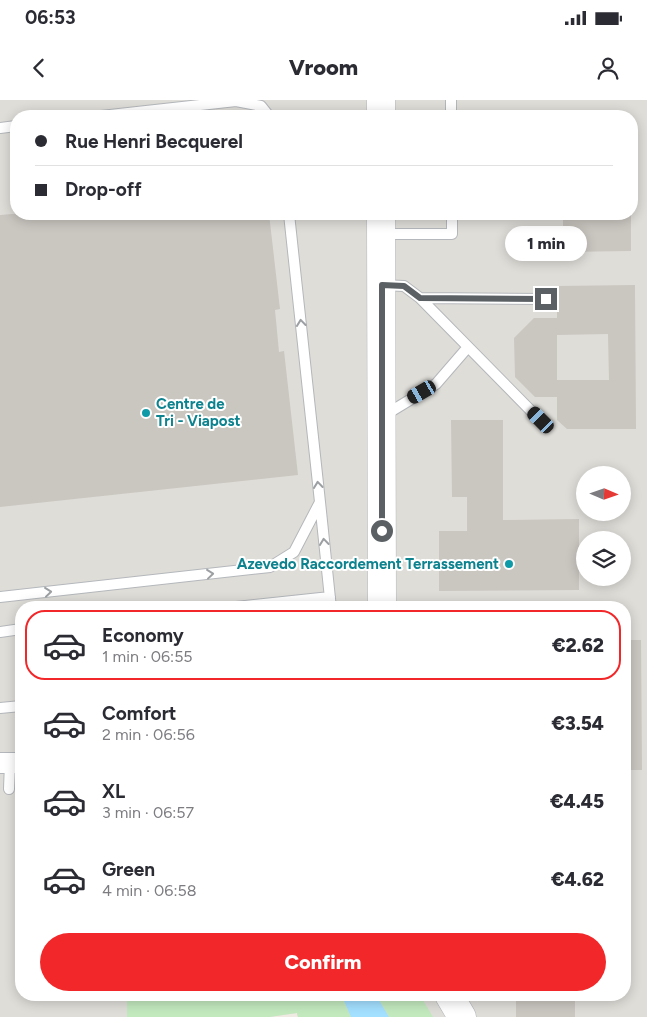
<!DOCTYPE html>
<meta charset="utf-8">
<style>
:root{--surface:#fff;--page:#f2f2f3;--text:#2b2b33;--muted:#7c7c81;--line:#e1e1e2;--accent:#f22729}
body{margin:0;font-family:Figtree,sans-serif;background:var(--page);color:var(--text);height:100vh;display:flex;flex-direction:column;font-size:19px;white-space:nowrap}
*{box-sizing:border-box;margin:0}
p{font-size:16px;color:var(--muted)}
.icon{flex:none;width:28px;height:28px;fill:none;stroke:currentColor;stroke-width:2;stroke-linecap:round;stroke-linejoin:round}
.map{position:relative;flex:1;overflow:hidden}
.drawer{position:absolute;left:15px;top:501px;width:616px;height:400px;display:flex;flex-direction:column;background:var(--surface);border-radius:20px;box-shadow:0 2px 12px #0003}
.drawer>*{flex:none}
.guide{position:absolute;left:10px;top:10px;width:628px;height:110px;border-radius:20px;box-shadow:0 2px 12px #0003;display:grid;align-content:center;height:110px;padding:0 25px;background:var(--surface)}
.needle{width:32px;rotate:92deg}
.controls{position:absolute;left:576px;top:366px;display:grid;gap:10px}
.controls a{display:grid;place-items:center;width:55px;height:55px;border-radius:50%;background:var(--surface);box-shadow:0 2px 12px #0003;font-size:25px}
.end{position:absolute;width:22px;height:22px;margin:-11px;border:6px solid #5b6065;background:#fff;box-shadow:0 0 0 2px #fff}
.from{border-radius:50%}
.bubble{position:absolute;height:35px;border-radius:18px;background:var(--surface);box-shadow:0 2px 12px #0003;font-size:16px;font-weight:800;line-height:35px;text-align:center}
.car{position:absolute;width:15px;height:30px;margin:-15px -8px;border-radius:6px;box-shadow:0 0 4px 1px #0007;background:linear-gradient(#222 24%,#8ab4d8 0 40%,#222 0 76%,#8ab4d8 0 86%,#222 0)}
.guide b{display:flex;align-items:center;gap:18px;height:48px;font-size:19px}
.guide b+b{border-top:1px solid var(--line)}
.guide i{width:12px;height:12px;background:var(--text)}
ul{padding:9px 0 0;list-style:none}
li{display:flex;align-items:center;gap:15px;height:70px;margin:0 10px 8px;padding:0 15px;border:2px solid transparent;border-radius:20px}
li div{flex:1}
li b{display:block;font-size:19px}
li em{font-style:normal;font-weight:800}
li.current{border-color:var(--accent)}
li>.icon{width:45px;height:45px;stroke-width:1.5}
.primary-button{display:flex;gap:10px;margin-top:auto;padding:10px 25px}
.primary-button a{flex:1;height:58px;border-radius:30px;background:var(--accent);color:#fff;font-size:20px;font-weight:800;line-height:58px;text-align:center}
.status{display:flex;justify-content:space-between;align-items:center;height:35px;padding:0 25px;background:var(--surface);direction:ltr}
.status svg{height:14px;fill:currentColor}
header{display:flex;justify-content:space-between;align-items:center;height:65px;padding:0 25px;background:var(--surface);font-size:22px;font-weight:800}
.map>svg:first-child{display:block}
.industrial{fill:#dfddd8;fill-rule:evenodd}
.green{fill:#c2e8be}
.water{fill:#a3dfff}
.building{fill:#cac6c0;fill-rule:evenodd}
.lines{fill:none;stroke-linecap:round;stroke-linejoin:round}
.lane-casing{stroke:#b4b7bb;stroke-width:12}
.street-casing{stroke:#b4b7bb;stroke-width:22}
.secondary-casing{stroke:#b5b9be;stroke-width:29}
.lane{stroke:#fff;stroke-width:10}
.street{stroke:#fff;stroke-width:20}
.secondary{stroke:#fff;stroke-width:28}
.oneway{stroke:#9da0a3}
.route{stroke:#5b6065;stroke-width:6}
.culture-dot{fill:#0f9aa8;stroke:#fff;stroke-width:2}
.labels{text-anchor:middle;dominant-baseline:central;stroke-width:4;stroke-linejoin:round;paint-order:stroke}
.culture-label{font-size:15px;font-weight:bold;fill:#0d838f;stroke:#fff;text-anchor:start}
</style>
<div class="status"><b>06:53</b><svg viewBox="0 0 49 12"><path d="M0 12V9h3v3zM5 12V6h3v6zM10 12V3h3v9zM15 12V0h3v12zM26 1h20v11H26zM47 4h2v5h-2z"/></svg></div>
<header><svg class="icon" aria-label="back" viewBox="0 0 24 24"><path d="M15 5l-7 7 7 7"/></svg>Vroom<svg class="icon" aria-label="person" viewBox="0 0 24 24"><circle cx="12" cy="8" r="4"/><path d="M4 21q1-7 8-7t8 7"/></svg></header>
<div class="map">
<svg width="647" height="917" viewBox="0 0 647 917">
<rect width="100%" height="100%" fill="#efebe3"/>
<path class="industrial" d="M0,0h647v917h-349l-1,-4 -28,4h-269zM16,16h615v98h-615zM585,375h37v37h-37zM585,440h37v38h-37zM21,508h604v387h-604z"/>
<path class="green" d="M127,895h212l5,6 7,16h-53l-1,-4 -28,4h-142z
M376,895h44l13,22h-44z"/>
<path class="water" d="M339,895h37l13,22h-38l-7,-16z"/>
<path class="building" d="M12,114h257l11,95 -5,1 4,42 5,-1 14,124 -298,32v-292z
M563,114h68v37l-68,1z
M635,185l1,144h-69l-10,-9v-23h-22l-20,-20 -1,-39 20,-20h23v-32zM608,234l1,46h-52v-45z
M451,320h52v100l76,-1v71l-140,1v-60h28v-34h-15z
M625,540h16l1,130h-17z
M516,895h59v22h-59z"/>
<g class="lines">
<g class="lane-casing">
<path id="lane" d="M451,0v16
M101,16l135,-15 25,5 8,10
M0,28l16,-2
M382,134h70v-20
M382,185l22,1 16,12 121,123
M420,198l126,1
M385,315l51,-31 32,-37
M320,402l11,106
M0,497l270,-30 24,-15 26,-50 -31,-288
M227,508l103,-11
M0,532l21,-3
M0,608l21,-2
M9,689l1,-26"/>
</g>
<g class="street-casing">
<path id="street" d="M0,663h21"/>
</g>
<g class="secondary-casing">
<path id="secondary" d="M381,0v16
M381,114l1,394
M449,895l13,22"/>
</g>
<use href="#lane" class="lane"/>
<use href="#street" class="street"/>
<use href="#secondary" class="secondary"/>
</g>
<defs><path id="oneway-chevron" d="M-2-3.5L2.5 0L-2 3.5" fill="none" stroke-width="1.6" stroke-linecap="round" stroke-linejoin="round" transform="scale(1.25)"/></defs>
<g class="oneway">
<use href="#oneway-chevron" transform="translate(301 223) rotate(-96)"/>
<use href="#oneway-chevron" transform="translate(318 385) rotate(-96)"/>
<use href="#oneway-chevron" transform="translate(324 442) rotate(-96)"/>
<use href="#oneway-chevron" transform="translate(210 474) rotate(-6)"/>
<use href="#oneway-chevron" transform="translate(48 492) rotate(-6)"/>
</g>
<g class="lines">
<path class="route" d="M382,431v-246l22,1 16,12 126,1"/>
</g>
<g class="culture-dot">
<circle cx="146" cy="313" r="5"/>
<circle cx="509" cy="464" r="5"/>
</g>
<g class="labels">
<g class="culture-label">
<text x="156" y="304">Centre de<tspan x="156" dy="17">Tri - Viapost</tspan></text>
<text x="499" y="464" text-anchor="end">Azevedo Raccordement Terrassement</text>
</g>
</g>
</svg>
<div class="controls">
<a><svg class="needle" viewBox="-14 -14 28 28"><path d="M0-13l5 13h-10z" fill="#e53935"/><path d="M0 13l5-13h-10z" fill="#7c7c81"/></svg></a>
<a><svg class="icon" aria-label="layers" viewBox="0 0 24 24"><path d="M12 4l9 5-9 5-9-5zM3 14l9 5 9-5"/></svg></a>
</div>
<i class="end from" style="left:382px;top:431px"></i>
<i class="end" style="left:546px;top:199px"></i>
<div class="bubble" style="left:505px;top:126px;width:82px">1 min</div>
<i class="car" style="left:422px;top:292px;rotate:240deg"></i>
<i class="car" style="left:541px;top:320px;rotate:315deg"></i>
<div class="guide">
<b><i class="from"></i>Rue Henri Becquerel</b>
<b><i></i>Drop-off</b>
</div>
<section class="drawer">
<ul>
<li class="current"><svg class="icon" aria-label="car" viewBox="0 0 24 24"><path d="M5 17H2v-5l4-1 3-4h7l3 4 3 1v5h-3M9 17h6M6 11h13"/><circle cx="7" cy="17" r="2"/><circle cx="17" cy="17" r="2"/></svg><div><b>Economy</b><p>1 min · 06:55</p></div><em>€2.62</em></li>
<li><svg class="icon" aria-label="car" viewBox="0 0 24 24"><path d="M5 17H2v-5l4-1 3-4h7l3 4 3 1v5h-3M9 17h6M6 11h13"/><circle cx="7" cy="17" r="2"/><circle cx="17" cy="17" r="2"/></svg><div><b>Comfort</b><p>2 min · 06:56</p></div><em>€3.54</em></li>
<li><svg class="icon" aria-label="car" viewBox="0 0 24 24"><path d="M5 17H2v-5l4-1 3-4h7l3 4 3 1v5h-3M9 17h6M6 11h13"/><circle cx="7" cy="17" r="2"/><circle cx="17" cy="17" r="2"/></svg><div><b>XL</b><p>3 min · 06:57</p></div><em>€4.45</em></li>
<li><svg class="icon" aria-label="car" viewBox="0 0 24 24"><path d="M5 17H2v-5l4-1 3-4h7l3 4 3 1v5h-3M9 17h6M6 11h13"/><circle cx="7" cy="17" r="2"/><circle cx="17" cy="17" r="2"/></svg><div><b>Green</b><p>4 min · 06:58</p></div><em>€4.62</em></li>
</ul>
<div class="primary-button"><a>Confirm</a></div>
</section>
</div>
